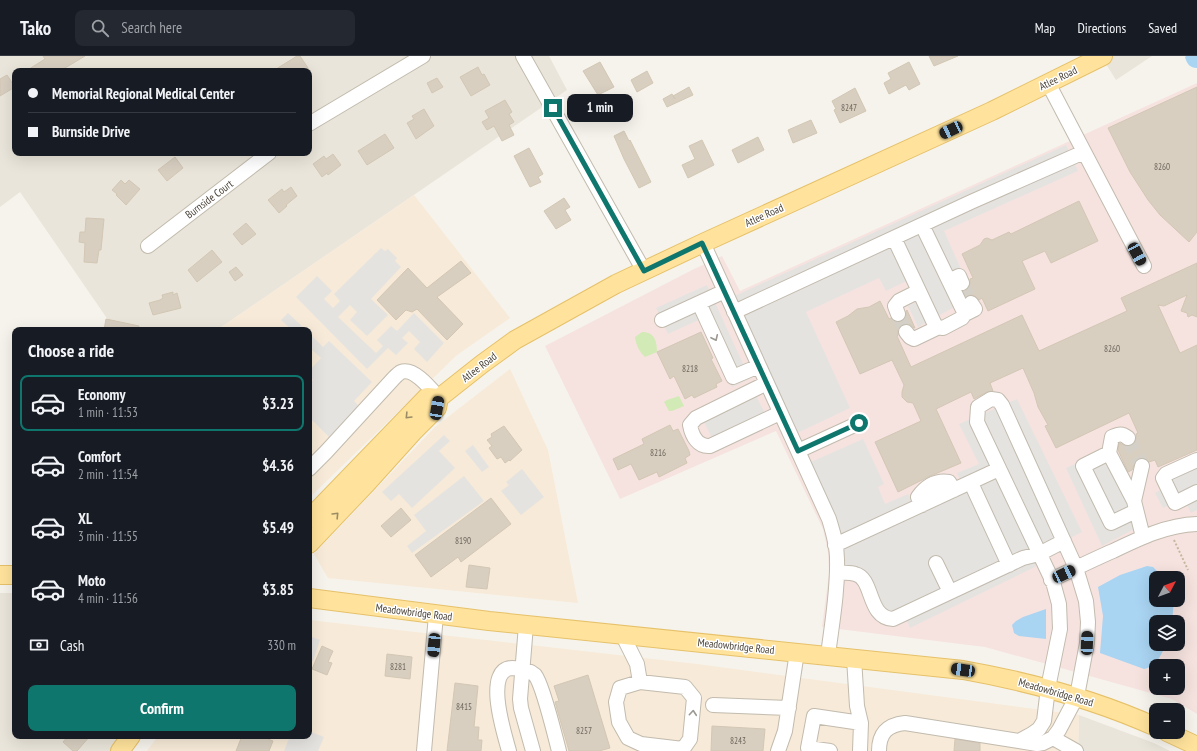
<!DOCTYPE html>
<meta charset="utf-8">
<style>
:root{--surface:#171b24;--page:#242831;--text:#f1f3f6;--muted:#9ea1a6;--line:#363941;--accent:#0f766e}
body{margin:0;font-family:"PT Sans Narrow",sans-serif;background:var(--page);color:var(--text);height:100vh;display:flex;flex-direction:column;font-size:15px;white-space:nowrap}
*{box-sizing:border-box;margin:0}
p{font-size:13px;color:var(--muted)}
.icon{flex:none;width:22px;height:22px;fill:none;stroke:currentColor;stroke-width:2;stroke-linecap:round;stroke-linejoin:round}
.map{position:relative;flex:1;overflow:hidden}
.drawer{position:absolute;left:12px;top:271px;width:300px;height:412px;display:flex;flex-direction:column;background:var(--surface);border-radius:8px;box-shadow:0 4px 16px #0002}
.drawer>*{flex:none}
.banner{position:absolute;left:12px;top:12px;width:300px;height:88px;border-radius:8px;box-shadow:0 4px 16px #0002;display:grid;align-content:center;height:88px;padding:0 16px;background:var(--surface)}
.needle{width:26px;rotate:49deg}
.controls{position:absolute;left:1149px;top:515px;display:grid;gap:8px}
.controls a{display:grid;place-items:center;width:36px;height:36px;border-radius:8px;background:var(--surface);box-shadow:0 4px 16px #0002;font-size:20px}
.end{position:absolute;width:18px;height:18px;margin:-9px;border:5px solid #0f766e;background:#fff;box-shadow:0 0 0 2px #fff}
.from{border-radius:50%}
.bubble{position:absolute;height:28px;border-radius:8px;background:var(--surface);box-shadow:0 4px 16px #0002;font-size:13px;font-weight:800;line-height:28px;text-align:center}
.car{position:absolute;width:12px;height:24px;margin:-12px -6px;border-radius:5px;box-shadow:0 0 3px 1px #0007;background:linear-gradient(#222 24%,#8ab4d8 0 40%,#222 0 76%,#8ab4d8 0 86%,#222 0)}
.banner b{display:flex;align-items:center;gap:14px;height:38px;font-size:15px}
.banner b+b{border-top:1px solid var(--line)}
.banner i{width:10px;height:10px;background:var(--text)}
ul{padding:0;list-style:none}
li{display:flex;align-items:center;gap:12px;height:56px;margin:0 8px 6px;padding:0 8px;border:2px solid transparent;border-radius:8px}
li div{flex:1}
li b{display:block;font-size:15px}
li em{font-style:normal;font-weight:800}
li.active{border-color:var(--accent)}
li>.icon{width:36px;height:36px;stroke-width:1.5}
h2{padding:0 16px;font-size:18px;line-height:48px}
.pay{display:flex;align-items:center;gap:10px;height:44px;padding:0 16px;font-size:15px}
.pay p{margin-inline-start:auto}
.primary-button{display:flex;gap:8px;margin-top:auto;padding:8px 16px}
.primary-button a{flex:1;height:46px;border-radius:8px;background:var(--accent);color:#fff;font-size:16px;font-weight:800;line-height:46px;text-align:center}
header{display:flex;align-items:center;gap:24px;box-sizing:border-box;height:56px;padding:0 20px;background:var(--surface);border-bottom:1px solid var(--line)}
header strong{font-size:19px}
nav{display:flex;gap:22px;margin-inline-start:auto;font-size:14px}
.search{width:280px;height:36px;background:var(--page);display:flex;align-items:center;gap:10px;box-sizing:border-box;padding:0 14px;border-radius:8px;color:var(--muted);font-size:15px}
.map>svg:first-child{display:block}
.residential{fill:#eae5da;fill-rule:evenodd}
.commercial{fill:#f7ead8}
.medical{fill:#f6e3e0;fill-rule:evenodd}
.green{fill:#d2eab5}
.parking{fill:#e5e3e0}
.water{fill:#a9d4f2}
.building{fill:#d8cfc1;stroke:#d3c7b4}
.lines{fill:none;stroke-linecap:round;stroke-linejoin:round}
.minor-tunnel{stroke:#d4d0c8;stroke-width:14;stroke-dasharray:14 7;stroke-linecap:butt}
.minor-casing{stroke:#c2bbae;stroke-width:16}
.major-casing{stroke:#e6c16a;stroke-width:20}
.path{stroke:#c4b79f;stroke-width:2;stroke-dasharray:2 2;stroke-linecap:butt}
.minor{stroke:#fff;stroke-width:14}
.major{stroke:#ffe39c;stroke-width:18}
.oneway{stroke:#9c9892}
.oneway2{stroke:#9c8c66}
.route{stroke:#0f766e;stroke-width:5}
.labels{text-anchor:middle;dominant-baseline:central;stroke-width:3;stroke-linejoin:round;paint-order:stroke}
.number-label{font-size:9px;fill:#6e675b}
.street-label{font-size:11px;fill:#4b4439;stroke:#fff}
</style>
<header>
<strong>Tako</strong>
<div class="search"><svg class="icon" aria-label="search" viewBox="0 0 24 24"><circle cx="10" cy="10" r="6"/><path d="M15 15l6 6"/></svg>Search here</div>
<nav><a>Map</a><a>Directions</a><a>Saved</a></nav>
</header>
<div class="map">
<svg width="1197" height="695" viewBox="0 0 1197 695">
<rect width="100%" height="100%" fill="#f6f3ec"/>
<path class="residential" d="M0,0h549l18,34 -350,240h-102l-95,-138 -20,15zM15,15h294v82h-294z
M1101,0h51l-36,24z
M0,537h15v143h97l5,3 -5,12h-112z
M1079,659l75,28 16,8h-92z"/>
<path class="commercial" d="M414,139l96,123 -53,37 -148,143v-168h-92z
M510,313l38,81 30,153 -250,-25 -14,-24 121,-127z
M309,564l388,44 382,51 -1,36h-931l11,-15h151z"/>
<path class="medical" d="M1197,27v631l-25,-15 -187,-52 -163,-20 7,-54 -1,-21 -5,-23 -47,-98 -156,68 -75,-153 147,-76 30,-14 18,35zM1156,522h22v22h-22zM1156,566h22v22h-22zM1156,610h22v22h-22z"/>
<path class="green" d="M642,276c13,0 15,10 15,20l-12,5c-6,-6 -9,-12 -10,-20z
M679,340l5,10 -12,5h-3l-5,-9 3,-2z"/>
<path class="parking" d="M1066,89l12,26 -134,60 17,38 -15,7 14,28 -42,23 -10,-21 14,-7 -9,-21 -27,13 -7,-13 -73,34 44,96 -59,28 -63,-137z
M381,192l4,3 3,-2 9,9 -2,3 6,6 -30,32 17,16 -21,21 -17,-16 7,-8 -7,-7 -12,12 38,36 7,-7 -6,-6 14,-14 6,5 17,-18 30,30 -17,19 -13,-13 6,-7 -11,-11 -7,7 6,5 -12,12 -8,-7 -21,21 -71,-72 21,-21 15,15 -8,8 9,9 7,-7 -6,-7z
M707,229l43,94 -18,8 -31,-68 -33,15 -12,-26z
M288,257l18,17h-14l-11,-10z
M309,277l14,14 6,-6 43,41 -18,19 5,5 -30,31 -20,-20v-32l4,-5 -4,-4v-5l12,-13 -12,-11z
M753,334l15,29 -53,25 -14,-28z
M1017,343l65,133 -43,22 4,9 -133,65 -6,-14 -11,5 -30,-40 -26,-6v-15l-33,-93 59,-26 21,45 -6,3 7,17 23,-10 7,14 48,-22 -6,-13 22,-9 -20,-40z
M444,379l6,6 -11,10 16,17 -43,40 -13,-14 -8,7 -9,-9z
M473,389l16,22 -7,5 -17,-21z
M1107,394l33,76 -38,20 -36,-78z
M1197,404v50l-6,3 -7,-14 -21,9 -8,-15 12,-7 -4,-8z
M522,413l22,28 -23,18 -20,-24 8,-6 -3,-3z
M464,420l20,25 -72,52 -5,-7 19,-15 -12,-16z
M309,580l11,4 -7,21 -4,-1z
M309,675l15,6 -6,14h-34l6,-15h19z"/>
<path class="water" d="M1186,0h11v12c-7,0 -10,-4 -12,-11z
M1147,510l6,1 11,11h-8v22h18l-2,22h-16v22h10c-4,10 -10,23 -22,25l-44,-16 3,-37 -5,-29 22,-12z
M1046,553v30l-27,-3 -5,-3 -2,-8 4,-4 7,-4z"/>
<path class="building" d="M43,0h42l-25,15h-34l19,-12z
M297,0h3l10,15h-37z
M929,0h29l-24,10z
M600,6l14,25 -16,8 -15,-24z
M909,6l11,22 -11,6 -3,-5 -17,9 -5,-11 7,-4 -3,-6z
M478,11l4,8 2,-1 6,11 -19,11 -11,-19z
M647,15l6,12 -16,9 -6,-12z
M7,19l8,12 -15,9v-17z
M437,22l6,9 -11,6 -5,-10z
M689,31l4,8 -26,12 -4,-8 9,-5 3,5 -2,-3z
M1197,31v145l-8,10 -29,-27 -12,-15 -18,-28 -22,-44z
M855,32l11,23 -26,12 -6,-13 2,-1 -4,-8z
M505,44l7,12 -3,2 5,8 -5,3 5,10 -12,6 -8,-15 -7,4 -5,-8 7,-4 -4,-7z
M424,53l10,17 -18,13 -9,-16 7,-4 -2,-3z
M811,64l6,13 -24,10 -5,-13z
M624,75l5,10 1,-1 21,42 -12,6 -15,-29 -10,-23z
M385,78l9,14 -27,17 -9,-14z
M758,81l6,13 -26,13 -6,-13z
M702,84l12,25 -26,13 -6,-13 13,-6 -6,-13z
M529,92l14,26 -5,3 3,5 -11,5 -16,-31z
M333,98l8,11 -13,10 -1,-2 -5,4 -9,-13 11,-8 2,3z
M175,101l8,11 -16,13 -9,-11z
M121,124l4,4 4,-4 11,9 -14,16 -10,-10 1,-1 -5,-4z
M291,131l6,9 -11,9 1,1 -8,7 -11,-13 14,-11 2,3z
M564,142l6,9 -5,3 6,10 -15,9 -12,-18z
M1079,145l19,40 -47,22 -6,-12 -23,10 13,28 -47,22 -6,-13 -3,2 -4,-4 -4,-1 -5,1 -3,-5 6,-3 1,-4v-5l3,-1 -11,-24 18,-9 4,-6 3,-1 5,2 17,-8 2,2z
M86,162l18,1 -3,31h-2l-2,13 -13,-1 1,-19 -6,-1 1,-10h5z
M246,167l10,11 -14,11 -9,-11z
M212,194l10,12 -25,20 -9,-12z
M461,205l10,12 -34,24 26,27 -16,16 -30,-31 -5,3 -6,-2 -10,10 -19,-20 31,-32 19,20z
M1197,207v54l-5,-2 -4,2 -1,-4 -6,-2 6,-16 -23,11 -6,-1 22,48 17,-8v105l-39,17 -3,-7 -6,2 -5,-4h-5l-3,3 -4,9 -4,2 -10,-22 1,-7 8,3 8,-3 1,-4v-5l2,-1 -9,-20 -73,35 -11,-22 3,-1 -10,-18 -4,-14 -11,-25 -33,15 3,8 -6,1 -13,7 -3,-7 -35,17 25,54 -33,14 -30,15 -23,-50 46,-21 -8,-18 -6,-1 -5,-5v-5l2,-7 -12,-25 -32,14 -24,-52 12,-6 9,-7 12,-2 11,-6 9,18 2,-1 5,4h5l3,-2 2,-5v-4l1,-1 8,18h-1l-5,-4 -8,1 -3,4v6l-1,1 14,31 111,-52 17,36 88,-40 -6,-13z
M236,211l7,8 -8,6 -6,-9z
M173,236v3l4,-2 4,15 -28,7 -4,-12 11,-3 3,-2 -1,-3z
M106,263l33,7v4h-35z
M701,276l12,26 -2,1 11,22 -6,3 1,3 -23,11 -2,-3 -7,4 -11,-23 -4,3 -13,-27z
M670,369l3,6 5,-2 11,22 1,4 -5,3 2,5 -28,14 -2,-5 -18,8 -8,-16 -13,6 -5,-11 31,-15 -2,-5z
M504,370l18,24 -12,11 -1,-1 -4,3 -4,-6 -4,2 -8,-11 3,-2 -5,-6 5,-3 -1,-3z
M491,442l20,26 -50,38 -3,-5 -27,20 -16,-22z
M401,452l10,12 -20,17 -10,-11z
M469,509l21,3 -3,21 -21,-2z
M322,590l11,5 -5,11 4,1 -5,12 -15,-6z
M387,598l25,3 -2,22 -25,-3z
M588,619l22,73 -11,3h-30l-14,-49 4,-1 -5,-15z
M455,627l23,3 -4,41h5l-1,13h4l-1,11h-34z
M712,670l53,3 -2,22h-52z
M68,680h22l-13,15h-4l-10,-9z
M242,680h27l-1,3 5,2 -4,10h-33z
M955,683l25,4v8h-26z"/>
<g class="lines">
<path class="minor-tunnel" d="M962,227l9,20
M898,258l8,18
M1128,382l14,28"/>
<g class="minor-casing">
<path id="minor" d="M523,0l121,215
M1048,27l96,183
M309,68l114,-68
M894,182l42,89 7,1 19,-10 3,-4 -43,-89
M703,187l126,276c4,13 8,26 8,40 1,32 -5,64 -9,96
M148,190l121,-93
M949,225l10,-5 3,7
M699,247l34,74 26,-11
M734,256l237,-110 113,-50
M898,258l-3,-8 4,-5 20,-10
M965,258l10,-5 -4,-6
M662,264l63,-29
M906,276l4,5 4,2 25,-12
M767,327l-71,35 -6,7c2,11 8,22 20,21l70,-33
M991,343l7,1 4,5 6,13 68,150 10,33 2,21 -1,21 -10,53 -18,34 -6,8 -10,5 -6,1 -18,-3 13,-7 7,-5 5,-8 4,-33 12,-59 -1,-25 -6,-22 -76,-160 1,-15z
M798,395l61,-28
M1109,397l3,-16c7,-3 10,-4 16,1
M1197,404l-31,14 -3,4 12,25 22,-11
M309,413l17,-17 68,-74c2,-2 5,-5 7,-6 13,-5 30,17 38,26
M971,427l38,82
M1134,445l8,-35
M922,449l-4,-8c8,-11 18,-17 31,-15l5,8
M1136,455l-25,12 -28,-57 26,-13 25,48 9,36
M835,489l164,-76
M936,507l14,29
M837,517c5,0 13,-1 18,1 19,4 12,44 38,45l130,-61 16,-4 25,-13
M1051,524c21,-10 41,-20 62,-29 27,-13 54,-26 84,-27
M526,569l-6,74 1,9 12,43
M622,578l15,30 3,18 -20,6 -4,14 3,20 9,16 13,6 42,5 7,-10 4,-41 -9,-11 -45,-5
M854,602l3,48 4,17 -1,28
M713,649l76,3
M1053,682l23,13
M424,695l12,-136
M509,695c-4,-15 -26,-82 3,-83 8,0 16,1 23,7 8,10 20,61 24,76
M778,695l7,-20 12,-79
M830,695l-22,-3 6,-32 47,7
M879,695c0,-18 8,-26 26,-28l114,18"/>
</g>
<g class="major-casing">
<path id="major" d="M309,463l118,-122 12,1 43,-34 33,-24 101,-56 87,-41 289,-132 111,-55
M309,488l58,-61 46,-51 24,-24 2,-10
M0,519h15
M309,542l180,23 474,49c67,12 131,29 193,57
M1167,676l30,14
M120,695l11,-15"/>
</g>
<path class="path" d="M1174,484l14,30"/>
<use href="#minor" class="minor"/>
<use href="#major" class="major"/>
</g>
<defs><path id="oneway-chevron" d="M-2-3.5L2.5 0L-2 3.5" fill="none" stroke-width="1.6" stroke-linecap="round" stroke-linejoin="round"/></defs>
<g class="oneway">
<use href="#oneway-chevron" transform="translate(715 282) rotate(65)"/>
<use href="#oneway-chevron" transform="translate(693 657) rotate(-85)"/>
</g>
<g class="oneway2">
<use href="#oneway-chevron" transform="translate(408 360) rotate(134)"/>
<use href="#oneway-chevron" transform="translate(336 459) rotate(-46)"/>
</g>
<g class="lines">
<path class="route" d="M553,52l91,163 58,-28 96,208 61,-28"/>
</g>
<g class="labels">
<g class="number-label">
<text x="849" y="51">8247</text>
<text x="1162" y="110">8260</text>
<text x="1112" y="292">8260</text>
<text x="690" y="312">8218</text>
<text x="658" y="396">8216</text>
<text x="463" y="484">8190</text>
<text x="398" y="610">8281</text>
<text x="464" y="650">8415</text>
<text x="584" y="674">8257</text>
<text x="738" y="684">8243</text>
</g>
<g class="street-label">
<text transform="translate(1058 22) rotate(-26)">Atlee Road</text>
<text transform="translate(209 143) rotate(-37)">Burnside Court</text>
<text transform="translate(764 159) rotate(-24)">Atlee Road</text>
<text transform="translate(479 311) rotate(-37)">Atlee Road</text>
<text transform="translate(414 556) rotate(7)">Meadowbridge Road</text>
<text transform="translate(736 590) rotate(6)">Meadowbridge Road</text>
<text transform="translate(1056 636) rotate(16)">Meadowbridge Road</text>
</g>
</g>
</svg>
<div class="controls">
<a><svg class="needle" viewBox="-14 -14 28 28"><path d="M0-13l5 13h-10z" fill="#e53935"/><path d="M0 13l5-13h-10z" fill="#9ea1a6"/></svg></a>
<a><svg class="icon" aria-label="layers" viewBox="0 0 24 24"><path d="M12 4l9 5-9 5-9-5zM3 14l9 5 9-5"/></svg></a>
<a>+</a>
<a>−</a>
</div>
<i class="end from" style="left:859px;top:367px"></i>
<i class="end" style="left:553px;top:52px"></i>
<div class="bubble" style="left:567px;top:38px;width:66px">1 min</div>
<i class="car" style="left:951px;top:74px;rotate:245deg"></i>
<i class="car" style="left:1137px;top:198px;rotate:152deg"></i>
<i class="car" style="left:437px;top:352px;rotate:10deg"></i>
<i class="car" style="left:1064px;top:518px;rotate:65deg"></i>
<i class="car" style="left:1087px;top:587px;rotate:2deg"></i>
<i class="car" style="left:434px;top:589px;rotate:185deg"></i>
<i class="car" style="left:963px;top:614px;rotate:278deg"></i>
<div class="banner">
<b><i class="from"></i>Memorial Regional Medical Center</b>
<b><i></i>Burnside Drive</b>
</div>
<section class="drawer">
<h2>Choose a ride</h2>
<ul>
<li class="active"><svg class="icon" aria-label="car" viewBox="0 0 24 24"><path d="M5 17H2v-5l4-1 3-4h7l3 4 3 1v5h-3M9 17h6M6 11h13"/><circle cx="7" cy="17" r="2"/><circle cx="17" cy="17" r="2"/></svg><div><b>Economy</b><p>1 min · 11:53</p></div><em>$3.23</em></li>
<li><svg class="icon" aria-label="car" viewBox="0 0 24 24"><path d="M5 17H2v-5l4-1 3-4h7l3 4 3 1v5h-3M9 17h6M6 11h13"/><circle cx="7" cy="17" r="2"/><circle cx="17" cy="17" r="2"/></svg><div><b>Comfort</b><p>2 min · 11:54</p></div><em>$4.36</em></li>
<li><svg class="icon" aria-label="car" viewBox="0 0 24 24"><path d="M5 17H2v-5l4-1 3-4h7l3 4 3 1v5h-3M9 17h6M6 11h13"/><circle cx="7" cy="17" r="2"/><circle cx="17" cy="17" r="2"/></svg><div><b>XL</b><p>3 min · 11:55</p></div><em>$5.49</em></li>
<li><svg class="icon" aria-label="car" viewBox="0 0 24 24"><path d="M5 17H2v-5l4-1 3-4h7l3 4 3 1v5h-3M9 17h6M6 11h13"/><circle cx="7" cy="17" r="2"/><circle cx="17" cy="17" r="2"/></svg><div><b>Moto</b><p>4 min · 11:56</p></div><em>$3.85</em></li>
</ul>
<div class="pay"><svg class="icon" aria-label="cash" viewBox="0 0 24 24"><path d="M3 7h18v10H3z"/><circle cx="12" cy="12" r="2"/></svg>Cash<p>330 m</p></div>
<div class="primary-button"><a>Confirm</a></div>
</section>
</div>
